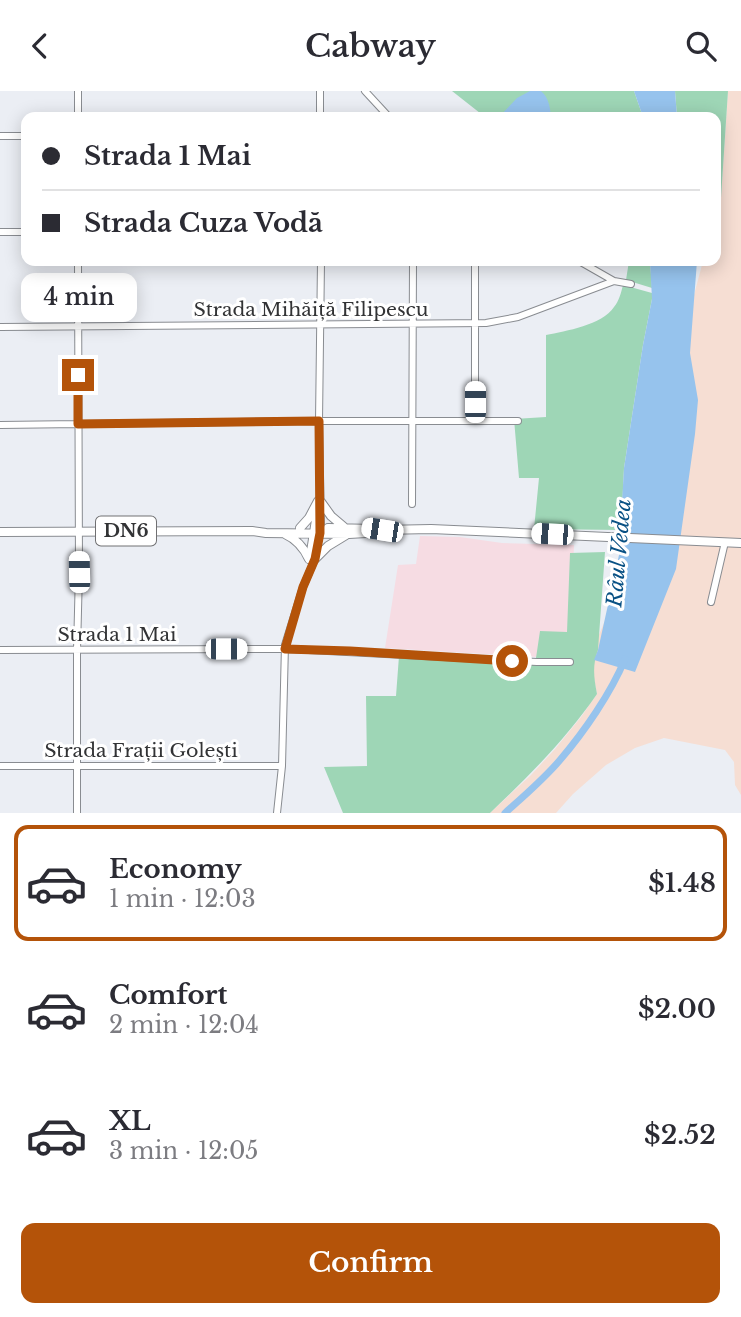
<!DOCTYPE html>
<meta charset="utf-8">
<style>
:root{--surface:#fff;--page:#f2f2f3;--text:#2b2b33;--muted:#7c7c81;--line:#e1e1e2;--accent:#b45309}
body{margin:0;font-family:"Libre Baskerville",serif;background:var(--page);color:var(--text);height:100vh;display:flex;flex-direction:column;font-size:26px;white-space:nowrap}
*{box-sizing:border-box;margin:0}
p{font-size:23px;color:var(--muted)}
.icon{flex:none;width:38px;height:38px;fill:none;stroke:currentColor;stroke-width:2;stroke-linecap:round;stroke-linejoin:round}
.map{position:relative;height:722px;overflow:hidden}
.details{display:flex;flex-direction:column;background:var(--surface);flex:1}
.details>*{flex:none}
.hud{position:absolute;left:21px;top:21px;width:700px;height:154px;border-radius:14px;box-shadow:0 4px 18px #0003;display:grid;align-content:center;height:154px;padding:0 21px;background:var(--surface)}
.end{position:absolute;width:32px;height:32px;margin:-16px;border:9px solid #b45309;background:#fff;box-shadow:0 0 0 4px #fff}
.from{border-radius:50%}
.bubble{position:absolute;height:49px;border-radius:14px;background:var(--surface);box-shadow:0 4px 18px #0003;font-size:23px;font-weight:600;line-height:49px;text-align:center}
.car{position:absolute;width:21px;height:42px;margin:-21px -10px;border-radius:9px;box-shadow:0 0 5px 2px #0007;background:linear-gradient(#fff 24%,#345 0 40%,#fff 0 76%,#345 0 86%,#fff 0)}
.hud b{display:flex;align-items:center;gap:24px;height:66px;font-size:26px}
.hud b+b{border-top:2px solid var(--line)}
.hud i{width:18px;height:18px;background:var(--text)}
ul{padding:12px 0 0;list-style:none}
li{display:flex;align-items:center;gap:21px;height:116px;margin:0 14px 10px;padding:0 7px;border:4px solid transparent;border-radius:14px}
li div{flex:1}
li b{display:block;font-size:26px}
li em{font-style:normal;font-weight:600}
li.selected{border-color:var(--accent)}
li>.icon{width:63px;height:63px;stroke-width:1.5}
.action{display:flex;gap:14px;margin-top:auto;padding:14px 21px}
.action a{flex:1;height:80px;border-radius:14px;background:var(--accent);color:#fff;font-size:28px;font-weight:600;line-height:80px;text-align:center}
header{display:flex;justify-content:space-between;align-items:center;height:91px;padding:0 21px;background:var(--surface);font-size:32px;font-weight:600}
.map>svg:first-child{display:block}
.commercial{fill:#f6dce3}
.industrial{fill:#f6ded3}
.green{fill:#9ed6b6}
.water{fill:#96c3ed}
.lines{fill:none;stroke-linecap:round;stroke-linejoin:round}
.river{stroke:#96c3ed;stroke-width:7}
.minor-casing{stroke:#898c91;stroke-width:8}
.major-casing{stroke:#898c91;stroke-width:10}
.minor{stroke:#fff;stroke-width:6}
.major{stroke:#fff;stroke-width:8}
.route{stroke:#b45309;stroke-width:9}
.labels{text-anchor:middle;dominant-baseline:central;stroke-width:6;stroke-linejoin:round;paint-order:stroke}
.shield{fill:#fff;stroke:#707072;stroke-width:2}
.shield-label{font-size:18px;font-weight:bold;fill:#323335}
.street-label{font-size:19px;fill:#323335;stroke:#fff}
.water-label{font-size:21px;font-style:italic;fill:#095184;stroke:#fff}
</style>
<header><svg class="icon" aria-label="back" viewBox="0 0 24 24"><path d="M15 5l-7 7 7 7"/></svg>Cabway<svg class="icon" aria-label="search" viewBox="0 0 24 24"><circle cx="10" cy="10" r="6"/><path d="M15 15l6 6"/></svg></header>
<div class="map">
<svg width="741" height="722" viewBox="0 0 741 722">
<rect width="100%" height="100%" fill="#ebeef4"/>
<path class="commercial" d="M420,445l40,1 42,6 72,2 -4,114 -185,-11 13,-83 18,-1z"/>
<path class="industrial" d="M728,0h13v704l-6,-10 -1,-23 -9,-12 -61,-12 -29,10 -29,17 -33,29 -17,19h-66l41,-38 24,-26 26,-32 16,-23 -4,-21v-24l19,-45 91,-343h13v-36l4,-12z"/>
<path class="green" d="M452,0h182l9,26h-158z
M675,0h53l-8,122 -4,12v-108h-39z
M629,170h21l2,27 -26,-8z
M623,194l29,8v6l-9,46 -19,123 -3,62 -87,-1 5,-51h-20l-5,-59 32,-2v-82c20,-4 56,-10 68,-28 5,-6 7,-14 9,-22z
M605,461l-7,98c-6,16 -4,28 -1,44 -31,45 -68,82 -107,119h-147l-19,-46 43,-1 -1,-70h30l3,-40 89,7 82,2 2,-6 -36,-1 4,-27 27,1 3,-79z"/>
<path class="water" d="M530,0h11c8,7 9,16 10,26h-52l18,-19z
M634,0h41l2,26h-34z
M650,170h47l-7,92 8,47 -3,34 -19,135 -41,103 -41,-12 4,-10 21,-95 5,-87 19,-123 9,-46z"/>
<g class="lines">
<path class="river" d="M505,722c19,-17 39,-34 55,-53 24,-28 51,-67 65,-101"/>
<g class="minor-casing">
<path id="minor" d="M320,0v26
M365,0l24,26
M78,26v-26
M0,45h26
M0,141h26
M579,170l35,20 17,3
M0,236l486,-4 32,-6 96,-36
M475,330v-160
M0,334l319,-4h199
M412,413l1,-243
M309,467l8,-51
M711,511l14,-60
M0,559l289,-1 248,13h33
M0,675h282
M77,722v-163l2,-78 -1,-311
M277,722l5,-47 3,-121 18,-58 12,-28 6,-31 -2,-107 2,-160"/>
</g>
<g class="major-casing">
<path id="major" d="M321,411l10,14 13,11
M300,437l9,-10 9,-17
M328,437l47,1
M0,441l252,-1 14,2 83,1 17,-1 16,-3 49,-1 310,14
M285,443c11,5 19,14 24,25
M315,468l13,-13 18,-11"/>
</g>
<use href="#minor" class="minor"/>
<use href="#major" class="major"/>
</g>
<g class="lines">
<path class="route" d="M78,284v49l241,-3 1,112 -5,26 -12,28 -18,62 65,2 162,10"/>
</g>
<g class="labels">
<rect class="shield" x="96" y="425.5" width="60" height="29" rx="5"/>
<g class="shield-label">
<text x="126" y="440">DN6</text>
</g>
<g class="street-label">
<text x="311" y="218">Strada Mihăiță Filipescu</text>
<text x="117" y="543">Strada 1 Mai</text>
<text x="141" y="659">Strada Frații Golești</text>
</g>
<g class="water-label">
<text transform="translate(619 462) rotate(-85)">Râul Vedea</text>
</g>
</g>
</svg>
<i class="end from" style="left:512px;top:570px"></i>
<i class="end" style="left:78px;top:284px"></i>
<div class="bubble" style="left:21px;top:182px;width:116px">4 min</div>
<i class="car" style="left:475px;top:311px;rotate:0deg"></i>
<i class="car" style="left:382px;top:439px;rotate:279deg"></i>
<i class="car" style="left:552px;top:443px;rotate:273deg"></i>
<i class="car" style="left:79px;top:481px;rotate:359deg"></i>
<i class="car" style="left:226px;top:558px;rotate:90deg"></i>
<div class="hud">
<b><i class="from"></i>Strada 1 Mai</b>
<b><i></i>Strada Cuza Vodă</b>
</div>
</div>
<section class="details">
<ul>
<li class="selected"><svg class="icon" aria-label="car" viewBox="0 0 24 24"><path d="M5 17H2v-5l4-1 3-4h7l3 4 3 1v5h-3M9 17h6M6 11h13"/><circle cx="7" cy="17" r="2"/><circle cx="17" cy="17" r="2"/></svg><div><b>Economy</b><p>1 min · 12:03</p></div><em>$1.48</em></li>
<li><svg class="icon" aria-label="car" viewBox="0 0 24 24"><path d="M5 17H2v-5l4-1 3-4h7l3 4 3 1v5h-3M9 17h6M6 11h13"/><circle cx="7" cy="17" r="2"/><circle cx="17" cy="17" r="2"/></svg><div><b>Comfort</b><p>2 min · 12:04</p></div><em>$2.00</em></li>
<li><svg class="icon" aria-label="car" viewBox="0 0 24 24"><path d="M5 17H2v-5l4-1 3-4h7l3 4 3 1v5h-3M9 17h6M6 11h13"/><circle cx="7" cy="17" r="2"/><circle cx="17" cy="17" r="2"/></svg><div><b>XL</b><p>3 min · 12:05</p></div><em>$2.52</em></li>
</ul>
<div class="action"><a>Confirm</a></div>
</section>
